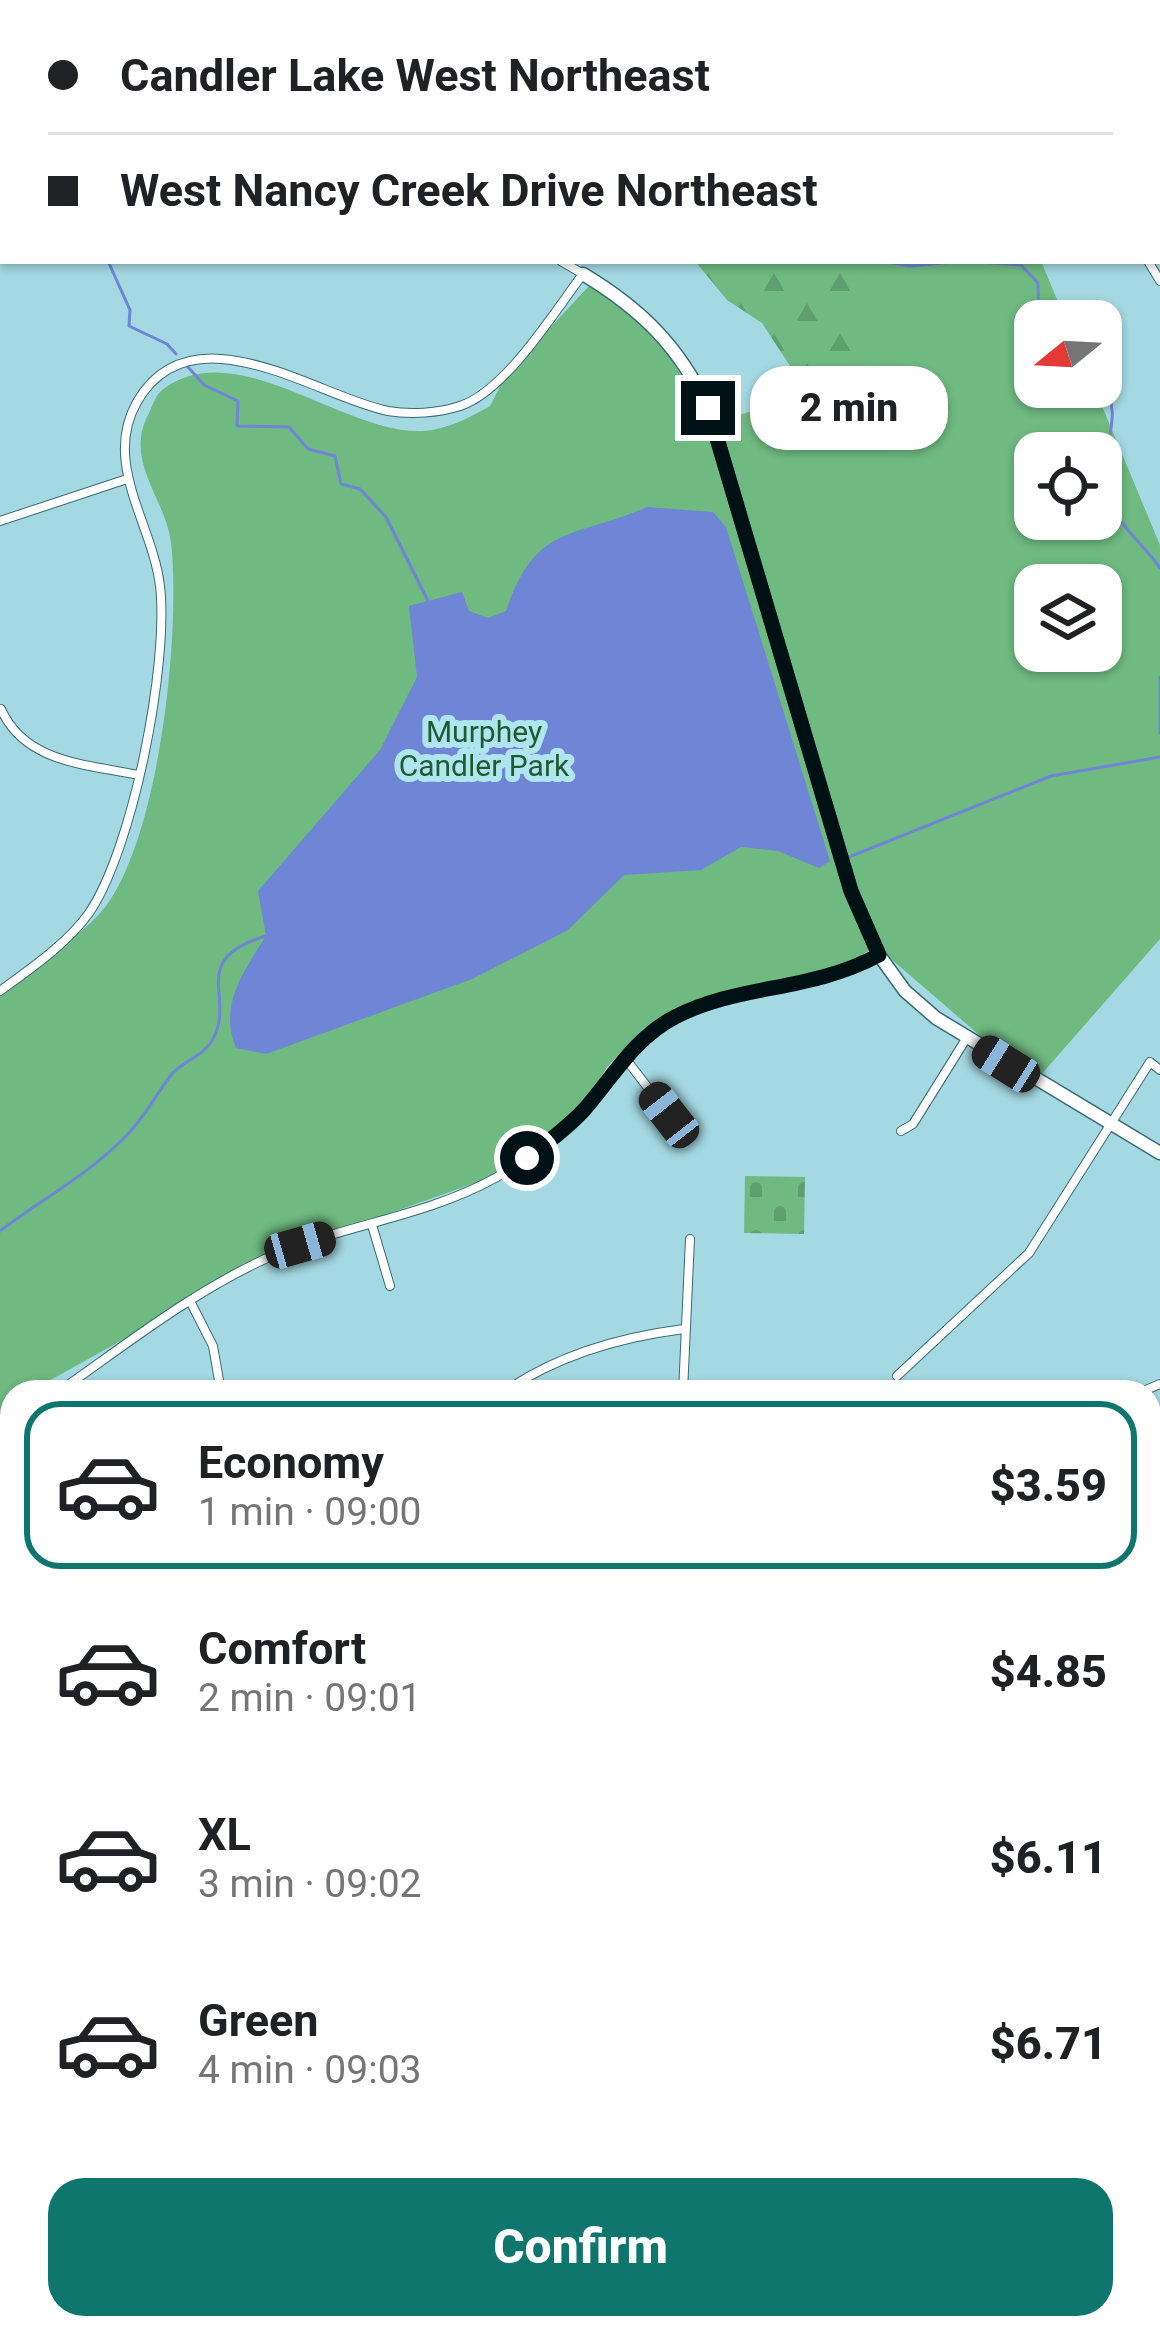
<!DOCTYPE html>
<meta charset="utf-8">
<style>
:root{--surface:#fff;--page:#f6f6f6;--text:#202124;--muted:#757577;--line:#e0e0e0;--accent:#0f766e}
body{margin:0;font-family:Roboto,sans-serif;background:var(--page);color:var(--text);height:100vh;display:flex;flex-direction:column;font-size:45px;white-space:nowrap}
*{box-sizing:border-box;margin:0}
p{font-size:39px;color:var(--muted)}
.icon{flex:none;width:66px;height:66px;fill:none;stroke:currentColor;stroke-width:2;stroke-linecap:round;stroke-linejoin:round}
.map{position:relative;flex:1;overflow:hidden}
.drawer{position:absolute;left:0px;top:1380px;width:1161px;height:960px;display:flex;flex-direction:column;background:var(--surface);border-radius:36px 36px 0 0;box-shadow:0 3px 9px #0004}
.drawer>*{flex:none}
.guide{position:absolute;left:0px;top:0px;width:1161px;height:264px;box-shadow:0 3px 9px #0004;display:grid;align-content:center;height:264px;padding:0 48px;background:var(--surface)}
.needle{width:78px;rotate:252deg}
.tools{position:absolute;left:1014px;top:300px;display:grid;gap:24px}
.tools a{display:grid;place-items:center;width:108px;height:108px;border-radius:24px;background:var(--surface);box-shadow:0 3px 9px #0004;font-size:60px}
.end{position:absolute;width:54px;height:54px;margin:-27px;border:15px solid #001115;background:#fff;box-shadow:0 0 0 6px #fff}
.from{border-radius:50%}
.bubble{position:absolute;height:84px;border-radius:36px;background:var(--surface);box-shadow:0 3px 9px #0004;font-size:39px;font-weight:800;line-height:84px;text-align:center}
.car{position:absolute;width:36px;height:72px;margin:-36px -18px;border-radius:15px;box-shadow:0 0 9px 3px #0007;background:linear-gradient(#222 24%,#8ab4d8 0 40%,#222 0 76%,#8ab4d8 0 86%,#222 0)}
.guide b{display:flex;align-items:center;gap:42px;height:114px;font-size:45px}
.guide b+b{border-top:3px solid var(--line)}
.guide i{width:30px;height:30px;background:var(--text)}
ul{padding:21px 0 0;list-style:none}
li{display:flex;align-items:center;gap:36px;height:168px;margin:0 24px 18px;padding:0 24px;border:6px solid transparent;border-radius:36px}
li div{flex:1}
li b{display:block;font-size:45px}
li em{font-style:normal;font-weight:800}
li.on{border-color:var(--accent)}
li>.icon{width:108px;height:108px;stroke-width:1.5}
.cta{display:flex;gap:24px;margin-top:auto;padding:24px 48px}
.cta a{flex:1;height:138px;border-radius:36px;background:var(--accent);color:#fff;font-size:48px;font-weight:800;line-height:138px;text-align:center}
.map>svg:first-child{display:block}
.built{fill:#90ced9}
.forest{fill:url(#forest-firs)}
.cemetery{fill:url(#cemetery-stones)}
.green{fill:#6fba81;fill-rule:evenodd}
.water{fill:#6f85d5}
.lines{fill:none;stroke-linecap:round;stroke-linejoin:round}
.stream{stroke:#6f85d5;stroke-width:3}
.street-casing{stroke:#396b74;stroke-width:10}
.secondary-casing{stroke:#396b74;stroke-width:15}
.street{stroke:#fff;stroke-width:8}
.secondary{stroke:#fff;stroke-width:12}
.route{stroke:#001115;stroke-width:15}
.labels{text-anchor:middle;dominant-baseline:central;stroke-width:12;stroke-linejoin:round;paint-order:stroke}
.park-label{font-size:30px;fill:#1f5b32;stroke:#b0e5ef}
</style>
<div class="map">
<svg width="1160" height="2340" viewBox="0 0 1160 2340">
<defs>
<pattern id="forest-firs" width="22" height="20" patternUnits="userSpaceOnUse" patternTransform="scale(3)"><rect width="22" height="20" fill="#6fba81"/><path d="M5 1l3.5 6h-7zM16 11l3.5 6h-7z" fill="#5e9f6f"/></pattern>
<pattern id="cemetery-stones" width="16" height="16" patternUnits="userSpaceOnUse" patternTransform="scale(3)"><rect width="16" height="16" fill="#6fba81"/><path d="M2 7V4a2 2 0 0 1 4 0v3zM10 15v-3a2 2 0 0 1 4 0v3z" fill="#5e9f6f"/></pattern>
</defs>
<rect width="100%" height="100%" fill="#a4d8e2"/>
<path class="built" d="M436,2328h158l17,12h-203z"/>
<path class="forest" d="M695,261h241l-87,21 21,94 -63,16 -45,-69 -35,-23z"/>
<path class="cemetery" d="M745,1176l60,1 -1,57 -60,-1z"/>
<path class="green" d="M936,261h105l25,60h-31v66h59l66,158v394l-120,137 -48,-30 -116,-100 -32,21 -144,31 -56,30 -37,39 -32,54 -71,52 -174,61 -91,41 -210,117h-17v13l-12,9v-421c30,-25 84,-58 106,-87 54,-73 75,-275 65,-364 -6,-45 -48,-81 -22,-129 3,-7 7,-18 13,-23 74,-57 180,44 260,41 24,-1 47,-13 68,-25l16,-31 83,-89c59,19 93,87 117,139l163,-49 -21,-95zM1035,453h66v66h-66zM1035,585h66v66h-66z"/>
<path class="water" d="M647,507l66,5 13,15 104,334 -11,7 -41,-17 -37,-4 -40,23 -77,5 -56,55 -96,49 -206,75 -30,-6c-18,-43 8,-77 30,-112l-8,-45 122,-141 37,-73 -8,-71 53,-14 7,19 19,7 18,-7c30,-88 65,-71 141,-104z"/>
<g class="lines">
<path class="stream" d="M715,3v-3
M0,195l3,-2
M108,261l22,49 -1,16 38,18 9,10
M742,261h137
M882,261l28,5 53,-5
M966,261l55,4 17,18 1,38
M188,367l16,18 34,16 -1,25 52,1 19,22 27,7 6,28 19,5 26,28 42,84
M1101,383c26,28 -2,71 4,104 7,34 37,55 55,81
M1160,677v56
M849,857l202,-81 109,-19
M0,1231c41,-31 92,-59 127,-96 18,-18 29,-41 44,-60 13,-15 32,-18 42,-36 23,-43 -26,-79 53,-103"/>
<g class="street-casing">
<path id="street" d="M32,0v3
M211,0l3,3
M979,0l2,3
M479,3l3,-3
M1148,261l12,20
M0,521l127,-42
M1,709c24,54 85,55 137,66
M0,991c30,-22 68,-48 89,-78 44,-64 80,-250 71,-327 -7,-61 -58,-123 -23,-184 55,-96 181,-5 251,9 23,4 50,2 72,-5 46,-15 94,-94 123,-132l-22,-13
M625,1058l44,57 8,25
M901,1131l12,-7 53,-85
M372,1225l18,61
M190,1301l23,45 8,46
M897,1376l132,-123 121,-191 10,8
M58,1392c66,-46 133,-99 207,-133 74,-34 159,-41 232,-82 31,-18 62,-40 86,-67 31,-34 53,-73 96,-95 64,-31 132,-24 200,-60
M504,1392c53,-37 117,-55 180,-63
M683,1392l7,-153
M1141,1392l19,-8
M0,1431l12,-8
M0,1783l12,2
M1149,1897l11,-5
M0,1950l12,5
M1149,2104l11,21
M0,2163l12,5
M886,2328l4,12
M1037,2328l3,12"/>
</g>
<g class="secondary-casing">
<path id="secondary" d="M583,274c58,35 96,72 125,134l143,483 28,64 26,36 31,27 224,135
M1149,1733l11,-5
M623,2328l10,12
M641,2328l17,12
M592,2340l12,-12"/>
</g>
<use href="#street" class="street"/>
<use href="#secondary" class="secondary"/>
</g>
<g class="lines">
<path class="route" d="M527,1158c20,-15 40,-30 57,-48 29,-33 50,-72 91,-93 64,-33 135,-25 204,-62l-28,-64 -143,-483"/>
</g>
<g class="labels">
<g class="park-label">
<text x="484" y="731">Murphey<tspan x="484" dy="34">Candler Park</tspan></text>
</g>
</g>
</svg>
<div class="tools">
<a><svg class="needle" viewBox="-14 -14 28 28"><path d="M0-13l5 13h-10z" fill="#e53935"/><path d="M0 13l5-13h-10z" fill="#757577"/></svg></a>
<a><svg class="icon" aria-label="locate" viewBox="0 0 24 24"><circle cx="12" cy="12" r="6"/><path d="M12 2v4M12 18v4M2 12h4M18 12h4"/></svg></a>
<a><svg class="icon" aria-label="layers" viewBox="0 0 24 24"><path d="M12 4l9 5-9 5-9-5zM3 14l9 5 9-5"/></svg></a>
</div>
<i class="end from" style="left:527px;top:1158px"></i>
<i class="end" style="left:708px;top:408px"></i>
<div class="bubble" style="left:750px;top:366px;width:198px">2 min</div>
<i class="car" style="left:1006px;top:1064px;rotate:302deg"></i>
<i class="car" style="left:669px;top:1115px;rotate:322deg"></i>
<i class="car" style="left:300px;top:1245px;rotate:74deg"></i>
<div class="guide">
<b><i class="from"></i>Candler Lake West Northeast</b>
<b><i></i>West Nancy Creek Drive Northeast</b>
</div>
<section class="drawer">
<ul>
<li class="on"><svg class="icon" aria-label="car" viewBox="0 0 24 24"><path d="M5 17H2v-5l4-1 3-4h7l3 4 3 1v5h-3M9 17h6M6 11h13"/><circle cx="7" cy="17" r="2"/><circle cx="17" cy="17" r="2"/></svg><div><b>Economy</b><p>1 min · 09:00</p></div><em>$3.59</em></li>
<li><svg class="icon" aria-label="car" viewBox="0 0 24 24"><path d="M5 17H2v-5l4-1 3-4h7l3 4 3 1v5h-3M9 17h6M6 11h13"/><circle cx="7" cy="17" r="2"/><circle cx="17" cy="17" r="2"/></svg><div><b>Comfort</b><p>2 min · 09:01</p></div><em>$4.85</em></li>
<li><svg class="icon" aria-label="car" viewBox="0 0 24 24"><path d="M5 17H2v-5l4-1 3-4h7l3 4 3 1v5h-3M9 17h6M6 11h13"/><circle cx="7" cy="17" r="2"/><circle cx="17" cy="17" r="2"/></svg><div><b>XL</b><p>3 min · 09:02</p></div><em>$6.11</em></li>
<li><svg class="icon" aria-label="car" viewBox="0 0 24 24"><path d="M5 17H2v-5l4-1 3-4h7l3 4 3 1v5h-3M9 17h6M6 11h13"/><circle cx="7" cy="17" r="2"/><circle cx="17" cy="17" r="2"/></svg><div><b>Green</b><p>4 min · 09:03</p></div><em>$6.71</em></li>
</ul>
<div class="cta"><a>Confirm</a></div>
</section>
</div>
